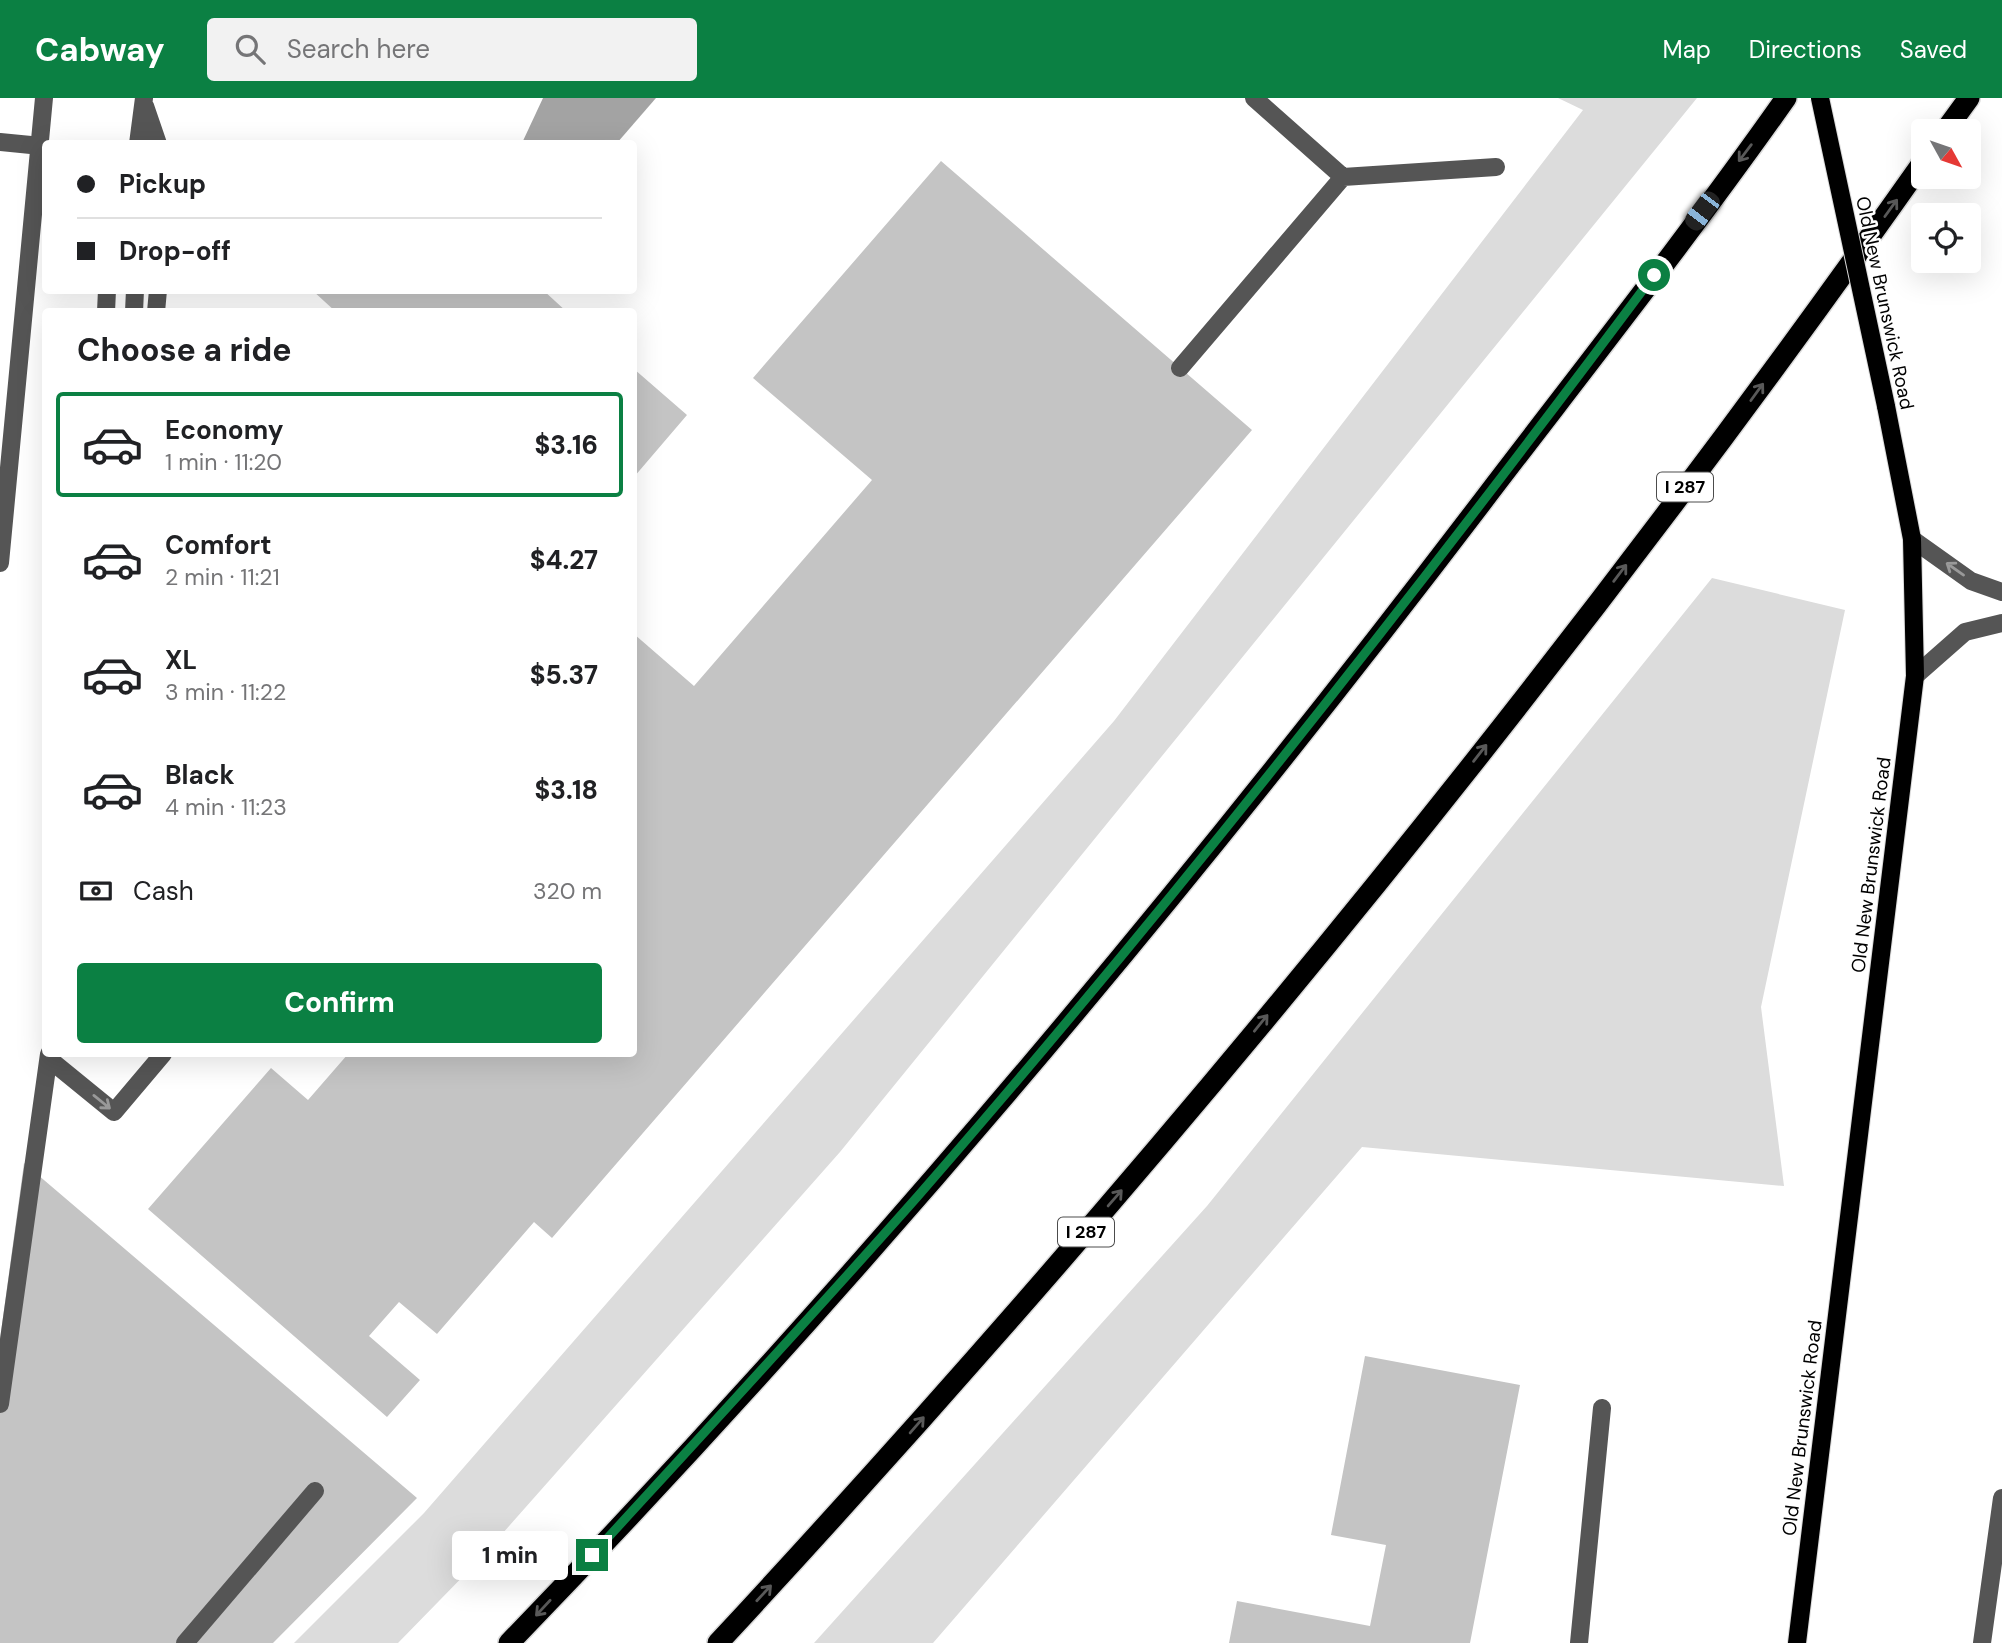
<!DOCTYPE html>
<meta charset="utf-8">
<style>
:root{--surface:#fff;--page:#f2f2f2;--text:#202124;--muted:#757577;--line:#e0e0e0;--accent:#0b8043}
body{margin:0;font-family:"DM Sans",sans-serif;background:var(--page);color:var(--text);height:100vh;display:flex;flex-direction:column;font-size:26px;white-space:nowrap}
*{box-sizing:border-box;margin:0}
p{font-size:23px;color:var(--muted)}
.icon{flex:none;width:38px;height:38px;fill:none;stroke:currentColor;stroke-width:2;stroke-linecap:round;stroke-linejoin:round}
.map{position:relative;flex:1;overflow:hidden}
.drawer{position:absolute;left:42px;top:210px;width:595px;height:749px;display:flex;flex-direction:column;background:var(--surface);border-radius:7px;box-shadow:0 7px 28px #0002}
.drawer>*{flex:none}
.hud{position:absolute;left:42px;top:42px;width:595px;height:154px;border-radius:7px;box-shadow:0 7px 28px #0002;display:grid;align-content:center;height:154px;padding:0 35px;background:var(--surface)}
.needle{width:46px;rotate:130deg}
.tools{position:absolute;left:1911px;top:21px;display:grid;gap:14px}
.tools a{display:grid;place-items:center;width:70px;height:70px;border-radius:7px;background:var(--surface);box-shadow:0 7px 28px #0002;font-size:35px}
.end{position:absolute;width:32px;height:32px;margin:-16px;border:9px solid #0b8043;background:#fff;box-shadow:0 0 0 4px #fff}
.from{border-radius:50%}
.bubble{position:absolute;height:49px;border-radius:7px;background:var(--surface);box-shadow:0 7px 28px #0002;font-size:23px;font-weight:800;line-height:49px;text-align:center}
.car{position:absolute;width:21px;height:42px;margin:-21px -10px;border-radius:9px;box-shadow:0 0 5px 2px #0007;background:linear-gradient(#222 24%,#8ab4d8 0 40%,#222 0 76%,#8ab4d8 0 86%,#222 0)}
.hud b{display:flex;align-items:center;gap:24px;height:66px;font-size:26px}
.hud b+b{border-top:2px solid var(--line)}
.hud i{width:18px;height:18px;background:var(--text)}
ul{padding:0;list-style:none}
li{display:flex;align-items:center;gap:21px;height:105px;margin:0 14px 10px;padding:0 21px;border:4px solid transparent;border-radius:7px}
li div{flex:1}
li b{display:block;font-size:26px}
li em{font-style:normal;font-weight:800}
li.active{border-color:var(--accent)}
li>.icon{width:63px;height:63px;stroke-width:1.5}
h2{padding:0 35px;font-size:32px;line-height:84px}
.pay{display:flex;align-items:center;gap:18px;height:77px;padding:0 35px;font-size:26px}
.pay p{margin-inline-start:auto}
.primary-button{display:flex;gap:14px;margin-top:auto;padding:14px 35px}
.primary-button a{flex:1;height:80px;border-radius:7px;background:var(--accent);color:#fff;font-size:28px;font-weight:800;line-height:80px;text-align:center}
header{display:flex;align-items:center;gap:42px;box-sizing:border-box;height:98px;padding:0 35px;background:var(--accent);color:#fff}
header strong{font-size:33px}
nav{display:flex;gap:38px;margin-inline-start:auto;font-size:24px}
.search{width:490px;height:63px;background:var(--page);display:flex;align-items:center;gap:18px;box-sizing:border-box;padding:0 24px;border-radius:7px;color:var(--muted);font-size:26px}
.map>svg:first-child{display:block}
.green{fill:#dcdcdc}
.water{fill:#a3a3a3}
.building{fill:#c4c4c4}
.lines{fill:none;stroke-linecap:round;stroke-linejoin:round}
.major-casing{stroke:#dbdbdb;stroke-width:20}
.highway-casing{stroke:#dbdbdb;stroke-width:24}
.minor{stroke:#555;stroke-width:18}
.major{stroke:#000;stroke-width:18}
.highway{stroke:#000;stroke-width:21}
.major-bridge-casing{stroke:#dbdbdb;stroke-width:20;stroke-linecap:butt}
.major-bridge{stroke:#000;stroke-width:18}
.oneway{stroke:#595959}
.oneway2{stroke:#999}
.route{stroke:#0b8043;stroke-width:9}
.labels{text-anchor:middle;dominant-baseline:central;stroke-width:5;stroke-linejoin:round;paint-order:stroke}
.shield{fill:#fff;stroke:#4c4c4c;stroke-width:2}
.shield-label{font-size:18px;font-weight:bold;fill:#000}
.street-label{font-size:19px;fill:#000;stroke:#fff}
</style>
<header>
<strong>Cabway</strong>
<div class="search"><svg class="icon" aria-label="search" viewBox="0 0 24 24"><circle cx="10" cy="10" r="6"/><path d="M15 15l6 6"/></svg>Search here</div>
<nav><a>Map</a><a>Directions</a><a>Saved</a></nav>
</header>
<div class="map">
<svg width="2002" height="1545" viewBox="0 0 2002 1545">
<rect width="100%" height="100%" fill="#fff"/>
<path class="green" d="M1558,0h139l-857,1054 -361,408 -81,83h-104l130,-130 690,-792 469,-611z
M1712,480l133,32 -84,397 23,179 -422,-39 -429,496h-119l393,-437z"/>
<path class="water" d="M543,0h113l-39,45h-95z"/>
<path class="building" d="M941,63l311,269 -700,808 -18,-16 -97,112 -38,-32 -30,34 51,44 -33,37 -239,-208 123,-141 37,32 40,-46h286v-420l60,52 178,-206 -119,-102z
M312,192h231l24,22h-231z
M634,271l53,46 -53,62z
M24,1065l393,335 -144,145h-273v-304z
M1365,1258l155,29 -50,258h-241l8,-42 133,25 16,-81 -55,-10z"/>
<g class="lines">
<g class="major-casing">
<path id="major" d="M1797,1545l118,-967 -3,-137 -26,-133"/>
</g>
<g class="highway-casing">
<path id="highway" d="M1945,33l24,-33
M509,1545c352,-364 680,-755 986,-1158 98,-128 198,-255 291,-387
M718,1545c433,-467 838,-961 1205,-1481"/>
</g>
<path class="minor" d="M145,8l13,38
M0,44l41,4
M138,46l6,-46
M1343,79l153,-10
M106,214l1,-22
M134,214l1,-22
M156,214l2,-22
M1180,270l163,-191 -89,-79
M1912,441l59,42 31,11
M0,465l44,-465
M1915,578l50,-44 37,-9
M49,961l65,53 49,-58
M0,1306l49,-350
M185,1545l130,-152
M1579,1545l23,-235
M1982,1545l20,-145"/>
<use href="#major" class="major"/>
<use href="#highway" class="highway"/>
<g class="major-bridge-casing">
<path id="major-bridge" d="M1820,0l66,308"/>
</g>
<use href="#major-bridge" class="major-bridge"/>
</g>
<defs><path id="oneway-shaft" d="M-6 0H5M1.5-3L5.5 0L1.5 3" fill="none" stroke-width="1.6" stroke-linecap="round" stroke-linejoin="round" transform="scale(1.75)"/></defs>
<g class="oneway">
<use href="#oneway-shaft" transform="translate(1745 55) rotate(127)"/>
<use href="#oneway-shaft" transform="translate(1891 110) rotate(-54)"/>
<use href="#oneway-shaft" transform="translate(1757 294) rotate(-54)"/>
<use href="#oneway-shaft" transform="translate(1620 475) rotate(-53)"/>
<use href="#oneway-shaft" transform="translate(1480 655) rotate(-52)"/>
<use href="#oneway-shaft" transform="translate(1261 925) rotate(-51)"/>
<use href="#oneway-shaft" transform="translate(1115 1100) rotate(-49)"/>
<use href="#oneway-shaft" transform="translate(917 1327) rotate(-49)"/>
<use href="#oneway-shaft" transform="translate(764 1495) rotate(-47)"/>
<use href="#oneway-shaft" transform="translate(543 1510) rotate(133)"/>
</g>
<g class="oneway2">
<use href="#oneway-shaft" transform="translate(1955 471) rotate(-145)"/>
<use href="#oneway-shaft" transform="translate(102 1004) rotate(39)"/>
</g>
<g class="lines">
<path class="route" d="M592,1457c109,-119 219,-238 326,-359 258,-296 501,-606 736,-921"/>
</g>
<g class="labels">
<g class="shield">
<rect x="1657" y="374.5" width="56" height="29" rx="5"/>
<rect x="1058" y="1119.5" width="56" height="29" rx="5"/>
</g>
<g class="shield-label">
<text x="1685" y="389">I 287</text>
<text x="1086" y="1134">I 287</text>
</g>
<g class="street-label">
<text transform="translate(1885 205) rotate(78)">Old New Brunswick Road</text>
<text transform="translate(1871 767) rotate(-83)">Old New Brunswick Road</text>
<text transform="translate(1802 1330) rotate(-83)">Old New Brunswick Road</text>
</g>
</g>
</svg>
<div class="tools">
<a><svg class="needle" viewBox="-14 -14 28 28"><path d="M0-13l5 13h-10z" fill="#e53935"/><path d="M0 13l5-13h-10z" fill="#757577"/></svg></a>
<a><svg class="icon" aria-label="locate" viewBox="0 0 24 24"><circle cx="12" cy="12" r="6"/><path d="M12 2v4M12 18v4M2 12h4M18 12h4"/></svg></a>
</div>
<i class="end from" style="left:1654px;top:177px"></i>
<i class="end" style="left:592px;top:1457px"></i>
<div class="bubble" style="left:452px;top:1433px;width:116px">1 min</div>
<i class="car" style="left:1702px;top:113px;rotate:217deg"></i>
<div class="hud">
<b><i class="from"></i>Pickup</b>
<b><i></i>Drop-off</b>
</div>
<section class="drawer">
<h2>Choose a ride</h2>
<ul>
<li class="active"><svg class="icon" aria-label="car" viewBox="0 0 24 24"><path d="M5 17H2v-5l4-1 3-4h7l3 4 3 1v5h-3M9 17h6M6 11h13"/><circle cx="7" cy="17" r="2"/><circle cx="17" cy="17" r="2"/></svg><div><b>Economy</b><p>1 min · 11:20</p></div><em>$3.16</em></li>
<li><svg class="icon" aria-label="car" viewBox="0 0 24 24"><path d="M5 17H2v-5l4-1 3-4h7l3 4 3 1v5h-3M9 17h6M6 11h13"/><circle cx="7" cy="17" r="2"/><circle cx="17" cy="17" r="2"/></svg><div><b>Comfort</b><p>2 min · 11:21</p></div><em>$4.27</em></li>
<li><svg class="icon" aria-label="car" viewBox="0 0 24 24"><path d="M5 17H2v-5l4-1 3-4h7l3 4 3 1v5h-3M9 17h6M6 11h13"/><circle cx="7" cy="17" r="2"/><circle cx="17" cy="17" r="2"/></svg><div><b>XL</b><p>3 min · 11:22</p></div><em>$5.37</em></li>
<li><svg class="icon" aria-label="car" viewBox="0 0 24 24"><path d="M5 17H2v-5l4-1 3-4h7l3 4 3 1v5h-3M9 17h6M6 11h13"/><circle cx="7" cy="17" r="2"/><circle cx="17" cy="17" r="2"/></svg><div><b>Black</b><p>4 min · 11:23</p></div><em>$3.18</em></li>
</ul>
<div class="pay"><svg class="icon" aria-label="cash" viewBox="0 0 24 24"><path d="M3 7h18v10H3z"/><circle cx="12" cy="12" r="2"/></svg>Cash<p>320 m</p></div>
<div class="primary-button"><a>Confirm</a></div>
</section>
</div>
